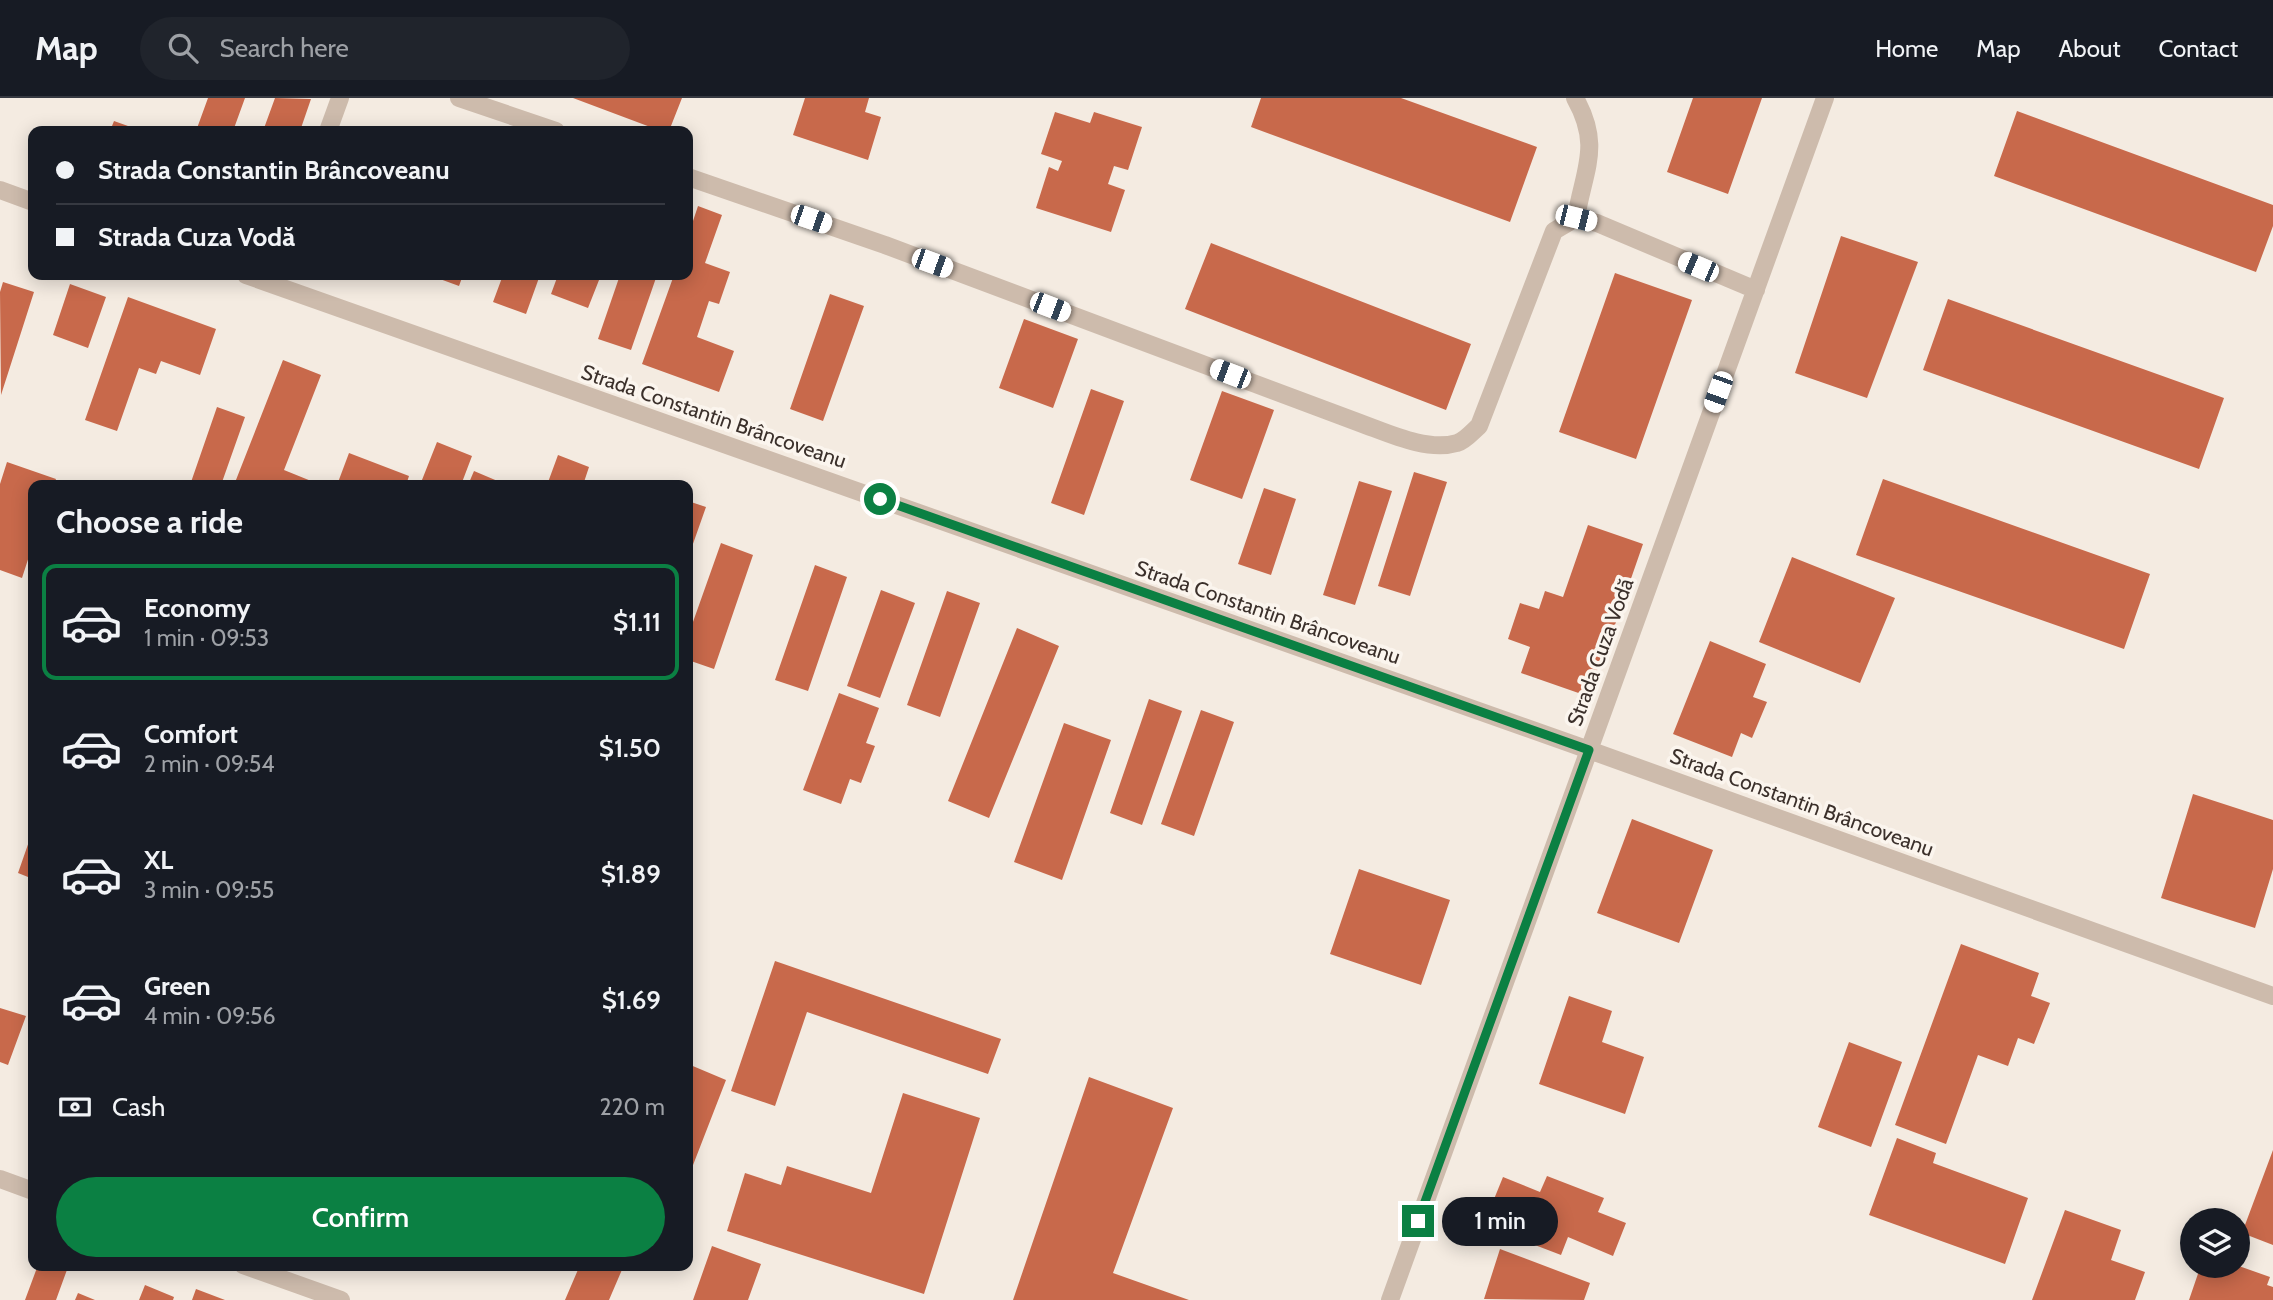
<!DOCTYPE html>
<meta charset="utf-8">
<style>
:root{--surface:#171b24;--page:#20242c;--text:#f1f3f6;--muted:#9ea1a6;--line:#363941;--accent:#0b8043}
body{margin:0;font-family:Cabin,sans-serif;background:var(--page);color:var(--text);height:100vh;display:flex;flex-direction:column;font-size:26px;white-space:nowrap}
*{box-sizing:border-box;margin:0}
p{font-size:23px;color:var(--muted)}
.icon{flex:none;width:38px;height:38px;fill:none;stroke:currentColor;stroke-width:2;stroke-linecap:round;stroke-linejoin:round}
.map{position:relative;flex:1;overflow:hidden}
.side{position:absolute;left:28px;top:382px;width:665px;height:791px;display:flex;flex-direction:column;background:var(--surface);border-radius:14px;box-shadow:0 4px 18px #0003}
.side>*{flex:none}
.hud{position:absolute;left:28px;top:28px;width:665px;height:154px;border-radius:14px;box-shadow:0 4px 18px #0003;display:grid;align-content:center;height:154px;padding:0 28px;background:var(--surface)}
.tools{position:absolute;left:2180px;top:1110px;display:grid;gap:14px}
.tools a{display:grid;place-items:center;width:70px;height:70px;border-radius:50%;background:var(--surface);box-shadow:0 4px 18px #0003;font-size:35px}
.end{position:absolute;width:32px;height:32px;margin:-16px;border:9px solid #0b8043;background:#fff;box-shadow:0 0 0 4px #fff}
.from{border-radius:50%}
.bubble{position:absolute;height:49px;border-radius:24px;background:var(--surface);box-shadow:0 4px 18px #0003;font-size:23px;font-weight:600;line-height:49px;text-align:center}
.car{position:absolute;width:21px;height:42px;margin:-21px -10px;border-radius:9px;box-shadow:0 0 5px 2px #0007;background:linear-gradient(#fff 24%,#345 0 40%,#fff 0 76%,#345 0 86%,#fff 0)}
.hud b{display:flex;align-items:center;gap:24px;height:66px;font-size:26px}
.hud b+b{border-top:2px solid var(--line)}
.hud i{width:18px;height:18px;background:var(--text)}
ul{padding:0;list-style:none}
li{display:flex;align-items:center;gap:21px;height:116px;margin:0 14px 10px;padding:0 14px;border:4px solid transparent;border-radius:14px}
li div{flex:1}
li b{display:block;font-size:26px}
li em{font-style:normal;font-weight:600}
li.selected{border-color:var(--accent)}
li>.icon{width:63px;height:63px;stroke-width:1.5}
h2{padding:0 28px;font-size:32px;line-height:84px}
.pay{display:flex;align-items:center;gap:18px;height:77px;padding:0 28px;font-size:26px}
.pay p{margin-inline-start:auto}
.action{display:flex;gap:14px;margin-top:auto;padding:14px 28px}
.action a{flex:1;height:80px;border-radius:42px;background:var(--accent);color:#fff;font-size:28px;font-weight:600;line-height:80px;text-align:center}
header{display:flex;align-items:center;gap:42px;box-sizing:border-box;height:98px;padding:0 35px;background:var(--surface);border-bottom:2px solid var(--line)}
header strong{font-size:33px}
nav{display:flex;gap:38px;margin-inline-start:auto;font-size:24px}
.search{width:490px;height:63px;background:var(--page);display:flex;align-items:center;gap:18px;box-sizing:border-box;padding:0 24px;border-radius:38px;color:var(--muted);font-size:26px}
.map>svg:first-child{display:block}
.building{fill:#c8694b}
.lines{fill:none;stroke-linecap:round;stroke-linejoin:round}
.minor{stroke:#cdbbac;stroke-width:18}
.route{stroke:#0b8043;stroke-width:9}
.labels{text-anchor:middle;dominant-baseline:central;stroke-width:7;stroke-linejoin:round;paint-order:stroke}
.street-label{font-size:21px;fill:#3b302b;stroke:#fbf5ee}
</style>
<header>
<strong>Map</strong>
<div class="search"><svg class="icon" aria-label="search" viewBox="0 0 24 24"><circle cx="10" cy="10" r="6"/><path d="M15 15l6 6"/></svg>Search here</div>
<nav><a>Home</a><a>Map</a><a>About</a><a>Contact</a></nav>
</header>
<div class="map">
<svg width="2273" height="1202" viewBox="0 0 2273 1202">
<rect width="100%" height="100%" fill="#f4ebe1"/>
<path class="building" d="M208,0h37l-12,33h-37z
M275,0l36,1 -11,32h-37z
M573,0h109l-13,33h-8z
M805,0h64l-4,14 16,5 -13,43 -75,-25z
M1261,0h140l136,49 -27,75 -259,-95z
M1693,0h69l-34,96 -61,-22z
M2017,13l256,94v21l-17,46 -262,-96z
M1055,14l35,11 4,-11 48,15 -14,43 -14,-4 -6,18 17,6 -14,42 -75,-24 13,-41 9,4 4,-10 -21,-7z
M114,23l28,10h-32z
M698,108l24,9 -17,48 25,9 -11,32 -10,-3 -12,36 37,14 -15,41 -77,-28 32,-89h14v-39z
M1841,138l77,26 -51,136 -72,-25z
M1211,145l260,101 -25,66 -261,-101z
M1615,175l77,27 -56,159 -77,-27z
M429,177h34l-4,11z
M503,177h37l-14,39 -33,-12z
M558,177h43l-13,33 -37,-14z
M620,177h37l-26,75 -33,-11z
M3,184l31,10 -33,103 -1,-103z
M70,186l36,13 -18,51 -35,-13z
M830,196l34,12 -41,115 -33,-12z
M128,199l88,32 -16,46 -39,-14 -5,13 -17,-6 -22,63 -32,-11z
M1948,201l276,99 -25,71 -276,-99z
M1024,221l54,20 -25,69 -54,-20z
M283,262l38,15 -37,95 37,15h-87z
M1091,291l33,12 -40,114 -33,-12z
M1222,293l52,19 -32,89 -52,-19z
M217,309l28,10 -24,68h-31z
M437,344l35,14 -11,29h-41z
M349,355l60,23 -3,9h-69z
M558,357l31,12 -6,18h-36z
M7,364l49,17 -2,6h-21v59l-11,34 -22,-8v-86z
M474,373l33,14h-39z
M1414,374l33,10 -37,114 -32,-10z
M1883,381l267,95 -26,75 -268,-94z
M1359,383l33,10 -37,114 -32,-10z
M1264,390l32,11 -25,76 -33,-11z
M688,403l18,6 -18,51z
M1588,427l55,19 -53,153 -69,-24 9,-26 -22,-8 12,-36 19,6 6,-18 18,6z
M721,445l32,12 -39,114 -26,-9v-24z
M1792,459l103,41 -35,85 -101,-41z
M815,467l32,12 -39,114 -33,-11z
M881,492l34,13 -35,95 -33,-12z
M947,493l33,12 -40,114 -33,-12z
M1017,530l42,18 -70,172 -41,-17z
M1710,543l56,23 -13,33 14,5 -15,36 -11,-5 -9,24 -59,-23z
M839,595l40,15 -13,35 9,3 -14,37 -11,-4 -9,25 -38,-14z
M1149,601l33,12 -40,114 -32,-12z
M1201,612l33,12 -40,114 -33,-12z
M1064,625l47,17 -49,140 -48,-18z
M2193,696l80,26v49l-18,59 -94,-30z
M1632,721l81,31 -34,93 -82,-30z
M33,732v49l-15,-6z
M1359,771l91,31 -29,85 -91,-31z
M1961,846l78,29 -8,23 19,7 -16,41 -16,-6 -10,28 -30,-11 -32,89 -51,-19z
M775,863l226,78 -13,35 -181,-62 -32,94 -44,-15z
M1569,898l43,15 -10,31 42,15 -19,57 -86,-30z
M0,910l26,8 -18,49 -8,-3z
M1849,944l53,20 -31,85 -53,-20z
M688,966l38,16 -38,98z
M1089,979l84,31 -60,165 76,27h-176z
M903,995l77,25 -56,176 -197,-63 18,-58 36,12 6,-19 84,27z
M1897,1040l39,15 -3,10 95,35 -23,66 -136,-49z
M2273,1052v95l-31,-12z
M1547,1078l57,22 -6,14 28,11 -13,33 -45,-19 -7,18 -34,-13 6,-16 -43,-17 13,-32 37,15z
M2065,1112l56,20 -10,30 34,12 -10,28h-103z
M712,1148l49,18 -13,36h-55z
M1500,1151l90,34 -6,17 -100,-1z
M38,1167l30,2 -12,33h-31z
M580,1167h44l-15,35h-44z
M2201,1167h35l34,12 -3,8 6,2v13h-84z
M145,1187l29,12 -1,3h-34z
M196,1191l29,11h-33z
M78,1195l17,7h-20z"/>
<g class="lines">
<path class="minor" d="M459,0l97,33
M1575,0c27,48 9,71 1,120
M328,33l12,-33
M688,79l197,68 475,178c28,10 67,29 97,20 8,-2 16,-12 22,-17l75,-195 22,-13 21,5 159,67
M0,92l33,12
M246,177l1343,475 684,246
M0,1081l33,12
M243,1167l98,35
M1390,1202l435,-1202"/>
</g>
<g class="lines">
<path class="route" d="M880,401l709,251 -171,471"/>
</g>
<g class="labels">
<g class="street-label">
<text transform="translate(714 318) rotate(19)">Strada Constantin Brâncoveanu</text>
<text transform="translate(1268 514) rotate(19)">Strada Constantin Brâncoveanu</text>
<text transform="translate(1600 554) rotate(-70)">Strada Cuza Vodă</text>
<text transform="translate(1802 704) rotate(20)">Strada Constantin Brâncoveanu</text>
</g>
</g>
</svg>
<div class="tools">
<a><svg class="icon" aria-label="layers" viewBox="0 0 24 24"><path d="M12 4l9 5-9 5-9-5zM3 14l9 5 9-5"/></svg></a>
</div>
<i class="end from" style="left:880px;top:401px"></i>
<i class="end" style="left:1418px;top:1123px"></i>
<div class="bubble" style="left:1442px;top:1099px;width:116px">1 min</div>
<i class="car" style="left:1576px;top:120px;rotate:104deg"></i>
<i class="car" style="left:811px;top:121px;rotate:109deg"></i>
<i class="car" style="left:932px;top:165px;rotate:110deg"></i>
<i class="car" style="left:1698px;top:169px;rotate:293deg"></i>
<i class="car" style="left:1050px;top:209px;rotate:111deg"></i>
<i class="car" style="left:1230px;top:276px;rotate:291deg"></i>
<i class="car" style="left:1718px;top:294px;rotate:200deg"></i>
<div class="hud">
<b><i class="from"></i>Strada Constantin Brâncoveanu</b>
<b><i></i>Strada Cuza Vodă</b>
</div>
<section class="side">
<h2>Choose a ride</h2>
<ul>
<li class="selected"><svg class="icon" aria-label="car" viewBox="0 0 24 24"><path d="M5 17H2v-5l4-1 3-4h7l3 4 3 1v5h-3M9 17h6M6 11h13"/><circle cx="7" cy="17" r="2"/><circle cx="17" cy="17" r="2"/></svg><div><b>Economy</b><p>1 min · 09:53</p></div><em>$1.11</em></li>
<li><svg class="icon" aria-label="car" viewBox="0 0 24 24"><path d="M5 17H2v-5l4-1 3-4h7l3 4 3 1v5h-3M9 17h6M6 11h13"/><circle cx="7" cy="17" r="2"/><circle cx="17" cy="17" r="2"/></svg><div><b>Comfort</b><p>2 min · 09:54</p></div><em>$1.50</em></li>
<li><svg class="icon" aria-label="car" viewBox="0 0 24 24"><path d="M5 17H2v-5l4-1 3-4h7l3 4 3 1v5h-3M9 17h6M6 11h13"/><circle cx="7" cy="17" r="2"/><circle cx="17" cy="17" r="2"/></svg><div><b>XL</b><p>3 min · 09:55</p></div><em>$1.89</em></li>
<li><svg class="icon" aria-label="car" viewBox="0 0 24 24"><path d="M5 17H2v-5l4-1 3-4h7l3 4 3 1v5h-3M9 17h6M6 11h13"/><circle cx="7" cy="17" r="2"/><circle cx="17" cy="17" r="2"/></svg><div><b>Green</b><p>4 min · 09:56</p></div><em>$1.69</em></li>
</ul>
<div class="pay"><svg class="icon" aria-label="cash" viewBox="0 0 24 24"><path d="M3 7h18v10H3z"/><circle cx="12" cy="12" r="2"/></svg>Cash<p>220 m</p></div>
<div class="action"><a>Confirm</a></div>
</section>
</div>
